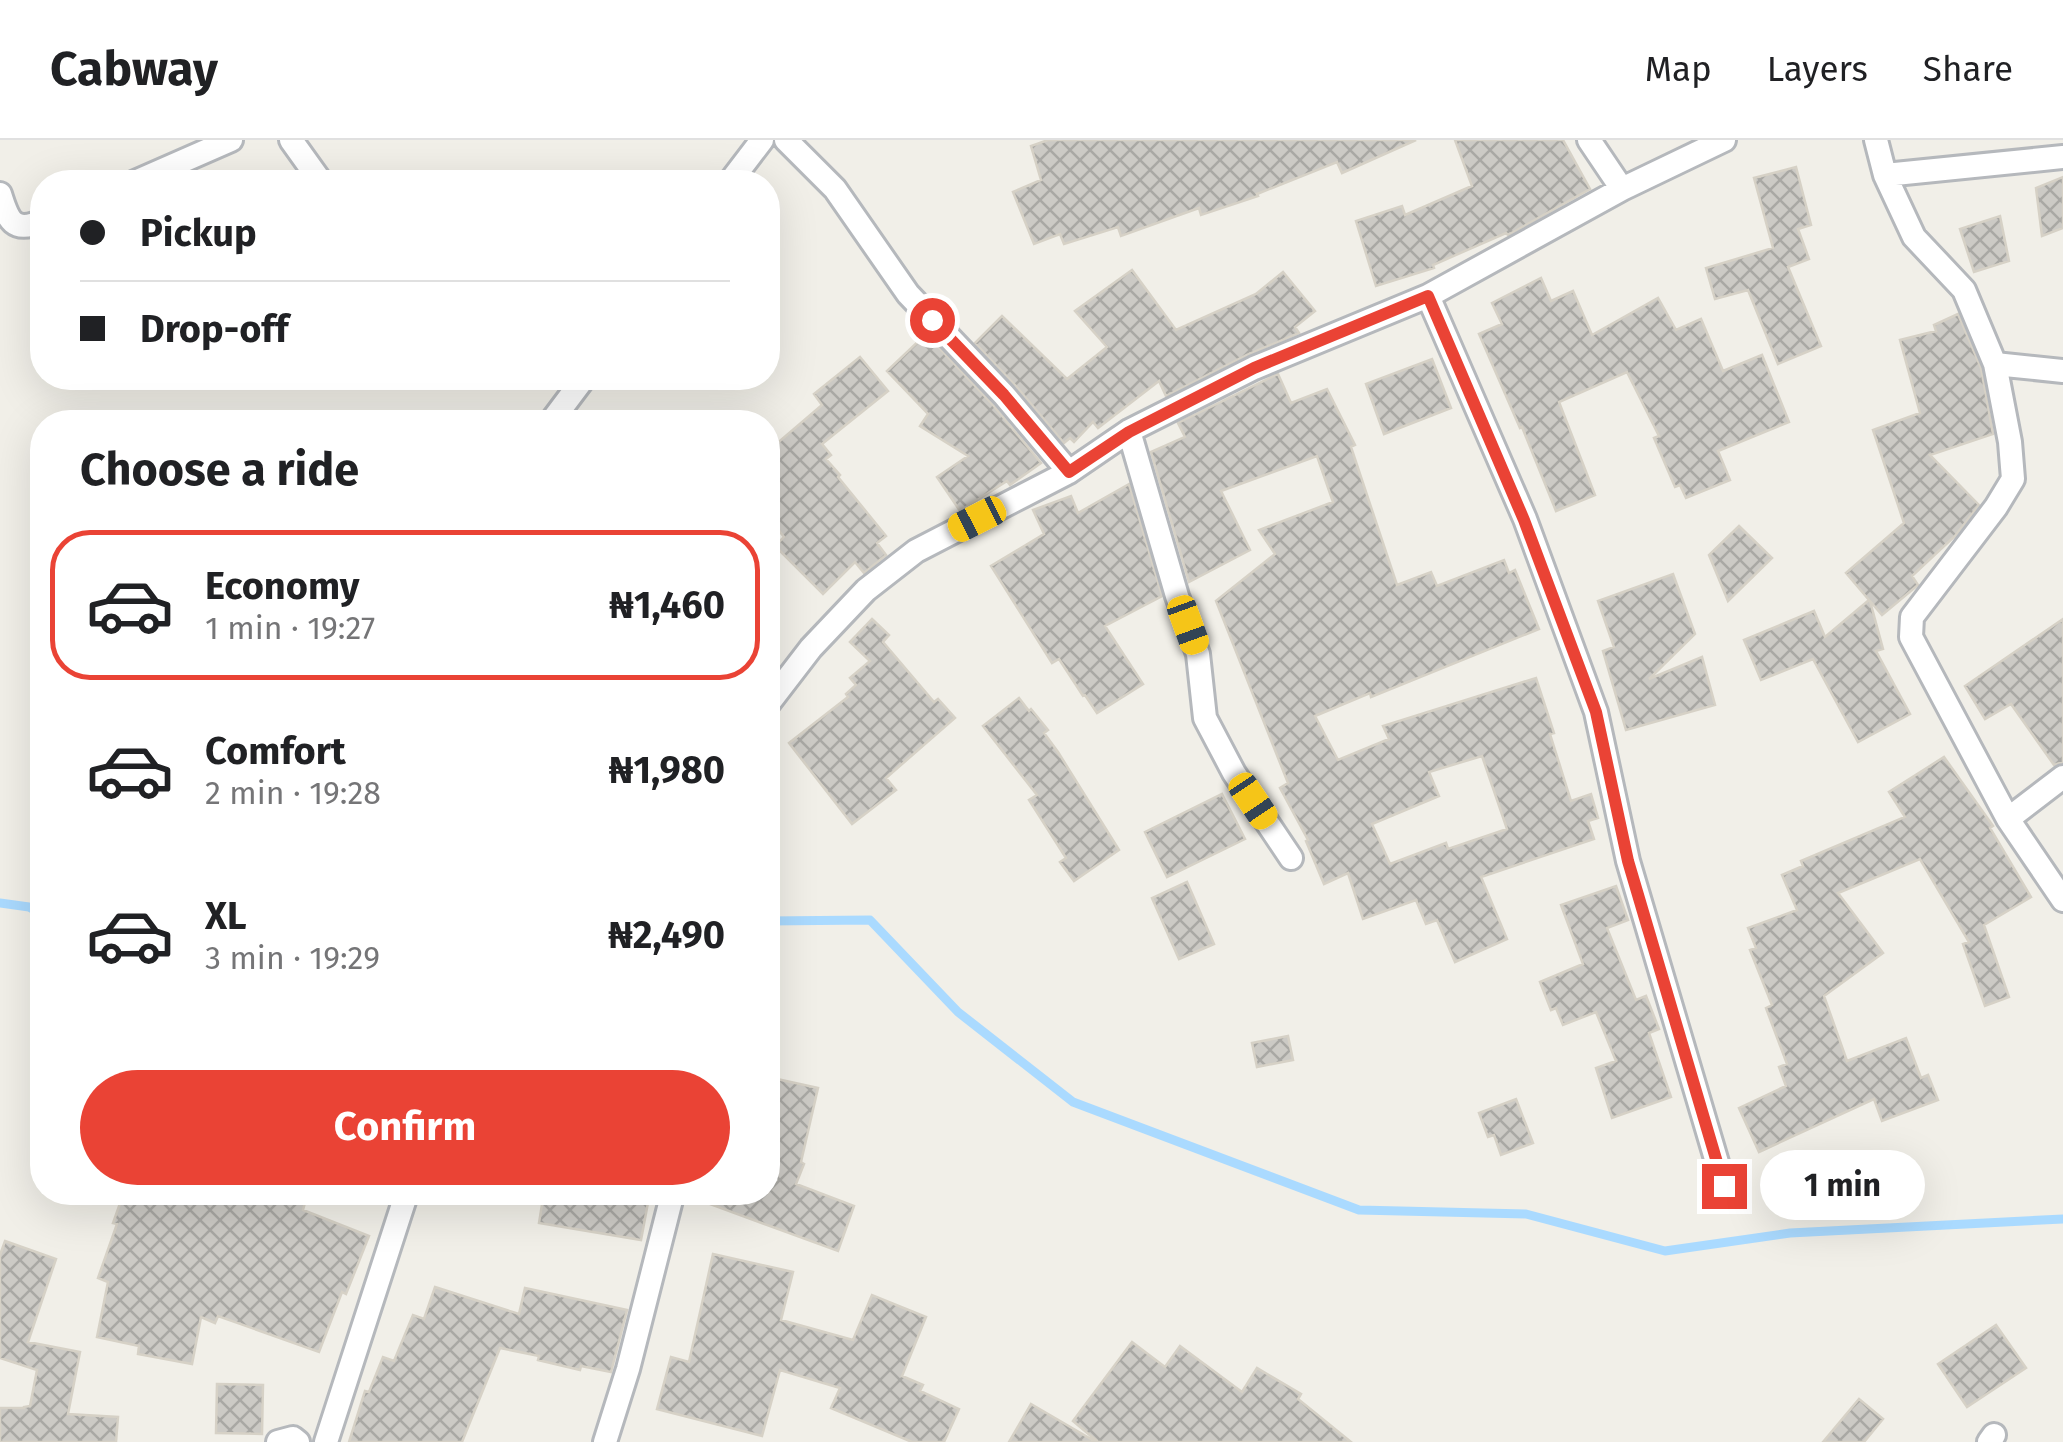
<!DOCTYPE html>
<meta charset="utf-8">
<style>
:root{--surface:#fff;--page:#f2f2f2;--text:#202124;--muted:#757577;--line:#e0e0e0;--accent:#ea4335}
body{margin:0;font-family:"Fira Sans",sans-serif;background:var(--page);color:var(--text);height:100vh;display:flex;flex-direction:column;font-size:38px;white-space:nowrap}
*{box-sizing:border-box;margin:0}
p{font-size:32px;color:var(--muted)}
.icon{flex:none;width:55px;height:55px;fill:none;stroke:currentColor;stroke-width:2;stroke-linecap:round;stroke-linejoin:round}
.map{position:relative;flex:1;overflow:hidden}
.drawer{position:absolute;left:30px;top:270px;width:750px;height:795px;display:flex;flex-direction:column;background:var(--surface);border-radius:40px;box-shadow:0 10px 40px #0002}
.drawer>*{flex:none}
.banner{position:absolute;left:30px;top:30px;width:750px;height:220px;border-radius:40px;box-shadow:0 10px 40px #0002;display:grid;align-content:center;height:220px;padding:0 50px;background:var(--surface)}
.end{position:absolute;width:45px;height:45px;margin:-22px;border:12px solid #ea4335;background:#fff;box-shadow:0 0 0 5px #fff}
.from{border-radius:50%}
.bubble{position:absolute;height:70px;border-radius:35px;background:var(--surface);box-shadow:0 10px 40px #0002;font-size:32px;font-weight:700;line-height:70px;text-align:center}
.car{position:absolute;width:30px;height:60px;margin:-30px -15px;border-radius:12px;box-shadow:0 0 8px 2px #0007;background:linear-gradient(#f5c518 24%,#345 0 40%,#f5c518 0 76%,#345 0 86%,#f5c518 0)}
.banner b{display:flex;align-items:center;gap:35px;height:95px;font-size:38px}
.banner b+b{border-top:2px solid var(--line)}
.banner i{width:25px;height:25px;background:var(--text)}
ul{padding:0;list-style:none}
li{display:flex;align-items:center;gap:30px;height:150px;margin:0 20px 15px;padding:0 30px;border:5px solid transparent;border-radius:40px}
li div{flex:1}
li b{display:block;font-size:38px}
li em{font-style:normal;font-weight:700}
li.on{border-color:var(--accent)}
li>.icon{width:90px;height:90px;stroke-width:1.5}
h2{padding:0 50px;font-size:45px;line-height:120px}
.action{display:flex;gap:20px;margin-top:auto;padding:20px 50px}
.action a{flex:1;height:115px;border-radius:60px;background:var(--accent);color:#fff;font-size:40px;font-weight:700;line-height:115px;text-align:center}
header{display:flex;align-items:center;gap:60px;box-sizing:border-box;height:140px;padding:0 50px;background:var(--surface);border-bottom:2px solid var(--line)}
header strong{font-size:48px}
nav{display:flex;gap:55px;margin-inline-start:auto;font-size:35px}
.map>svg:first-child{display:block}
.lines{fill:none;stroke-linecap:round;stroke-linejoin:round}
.stream{stroke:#aadaff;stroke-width:9}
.building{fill:url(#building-cross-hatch);stroke:#d6d1c6;stroke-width:2.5;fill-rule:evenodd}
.minor-casing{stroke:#b5b8bc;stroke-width:28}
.minor{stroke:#fff;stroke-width:22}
.route{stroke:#ea4335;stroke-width:12}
</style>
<header>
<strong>Cabway</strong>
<nav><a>Map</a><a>Layers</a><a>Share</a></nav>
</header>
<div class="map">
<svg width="2063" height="1302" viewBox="0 0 2063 1302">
<defs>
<pattern id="building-cross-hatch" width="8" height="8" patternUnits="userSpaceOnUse" patternTransform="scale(2.5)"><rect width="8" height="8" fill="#cccac5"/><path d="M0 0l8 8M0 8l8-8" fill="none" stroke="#a9a8a4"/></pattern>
</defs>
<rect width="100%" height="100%" fill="#f1efe8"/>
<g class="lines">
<path class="stream" d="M0,763l29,4 13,7
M768,781l102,-1 88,92 115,90 286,108 167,4 139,37 125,-18 273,-14"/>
</g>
<path class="building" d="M1048,0h368l-74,33 -5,-11 -80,32 1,2 -57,19 -2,-7 -78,28 -3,-9 -54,17 -4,-10 -26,10 -21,-52 28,-12 -10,-34z
M1455,0h108l27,49 -82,46 -2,-2 -73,32 1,3 -58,18 -20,-65 46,-15 3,9 67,-29z
M1796,27l15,58 -13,4 11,30 -21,8 33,79 -43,18 -30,-74 -33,9 -9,-31 67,-20 -19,-70z
M2063,37v51l-21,8 -6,-48z
M2000,76l9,45 -35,11 -14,-43z
M1132,130l44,60 80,-36 27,-22 32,39 -20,16 4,6 -52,22 -81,41 -7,-15 -61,47 -5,-6 -19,20 -4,-4 -6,5 -49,-58 -40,-42 27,-27 65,63 40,-32 -32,-36z
M1541,138l10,23 22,-10 19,44 66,-37 18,32 25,-11 22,52 39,-16 27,67 -71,29 12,29 -44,18 -6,-13 -5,2 -21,-49 5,-2 -32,-64 -68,30 36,93 -39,16 -34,-84 -2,1 -41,-94 23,-10 -10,-21z
M1958,174l23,54 12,66 -63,21 49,50 -24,31 -43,40 6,9 -36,30 -12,-14 13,48 -7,2 34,63 -52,28 -45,-83 -52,21 -17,-40 70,-29 11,26 44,-37 -23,-27 58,-50 -31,-93 47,-17 -20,-73 36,-9 -2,-6z
M926,194l67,71 48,58 -31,22 -3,-4 -47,30 -23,-34 31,-21 -48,-30 8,-12 -41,-43z
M860,217l28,34 -66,53 9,11 -5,4 14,16 -2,2 48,59 -9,7 9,12 -22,18 -9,-11 -32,32 -48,-48 9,-9 -16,-20v-66l54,-46 -8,-11z
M1432,219l19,49 -67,26 -18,-50z
M1278,234l13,29 36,-14 28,56 -4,2 46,138 34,-13 6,14 67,-26 5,13 6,-3 24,59 -168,68 -1,-4 -55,23 23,44 51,-21 -6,-13 153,-48 18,55 -4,1 21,67 20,-7 7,24 -10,3 6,18 -113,38 26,62 -52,23 -18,-42 -11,4 -10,-24 -53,19 -15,-46 -24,11 -18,-43 2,-1 -28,-52 8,-5 -72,-182 59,-47 -16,-24 74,-28 -16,-46 -96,35 29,59 -61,32 -38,-130 34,-15 -7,-14zM1482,616l25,73 -59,20 -2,-6 -56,21 -18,-40 67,-28 -10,-24z
M1129,344l33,112 -57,30 38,58 -46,29 -12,-18 -2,1 -24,-37 -7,4 -61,-97 53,-32 -11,-24 38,-14 7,17z
M1739,386l33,32 -44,43 -19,-46z
M1673,434l22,60 -46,45 53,-22 13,48 -89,25 -23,-79 11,-4 -16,-46z
M872,479l17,16 -6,7 51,60 4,-3 17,19 -69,60 10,12 -44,34 -63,-81 59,-46 -2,-3 10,-9 -6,-7 20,-17 -20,-19z
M2063,479v143l-9,3 -43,-61 -26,15 -20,-33z
M1019,558l10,13 2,-2 17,21 -4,3 14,19 61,98 -45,31 -14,-19 6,-4 -37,-58 8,-5 -54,-69z
M1944,617l49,69 -3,2 41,69 -47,28 25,72 -24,9 -22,-62 6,-2 -49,-83 -82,34 45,60 -59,43 23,65 59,-23 15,40 7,-3 10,25 -56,21 -8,-22 -115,53 -20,-44 47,-22 -7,-19 8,-3 -21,-56 6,-3 -22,-55 6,-2 -8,-20 49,-18 -15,-35 21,-9 -2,-5 104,-44 -16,-25z
M1222,654l23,45 -78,38 -22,-45z
M1187,742l27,62 -35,15 -27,-61z
M1616,746l12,34 -21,8 29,72 10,-4 13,33 -10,4 22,64 -59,21 -16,-50 20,-7 -20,-49 -33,13 -7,-17 -5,2 -11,-28 43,-18 -22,-59z
M1288,896l5,24 -36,7 -5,-24z
M768,937l50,11 -17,74 3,2 -8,20 58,22 -16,45 -150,-55v-4h80z
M1516,959l17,44 -32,12 -7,-20 -6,2 -9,-24z
M124,1052h184l-5,18 66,26 -23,58 -4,-2 -23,60 -101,-36 -3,7 -14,-6 -9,47 -54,-10 1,-8 -42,-9 11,-55 -10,-4 19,-54 -4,-1z
M544,1052h106l-9,48 -102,-17z
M5,1101l51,18 -28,83 52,10 -12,62 50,3 -2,25h-116v-34h24v-1l6,-1 7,-36 -37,-12v-103z
M713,1114l80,18 -12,48 72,20 19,-45 54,22 -24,59 21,9 -3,6 39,18 -15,33h-32l-81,-34 9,-20 -60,-18 -18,66 -105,-27 14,-52 18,5z
M435,1147l84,27 6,-26 102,22 -16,62 -30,-6 -1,4 -42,-10 1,-4 -39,-8 -38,94h-113l16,-51 4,1 14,-35 11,4 19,-46 11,4z
M1996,1185l30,43 -59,39 -29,-43z
M1132,1202l33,25 15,-21 62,46 15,-24 44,26 -3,5 53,43h-253l-25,-21z
M217,1244l46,1 -1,49 -46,-1z
M1859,1259l24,20 -19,23h-41z
M1031,1264l65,38h-87z"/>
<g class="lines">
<g class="minor-casing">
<path id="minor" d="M291,0l30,42
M786,0l49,49 73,105 96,101 65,77
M1589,0l33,49
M1876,0l9,35 29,62 50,53 31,74 15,78 3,37 -17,28 -84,110 -1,20 97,182 55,81
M1885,35l178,-18
M135,42l96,-42
M730,42l32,-42
M0,54c8,26 13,40 42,27
M1428,156l97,223 71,193 32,149 96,325
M1995,224l68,7
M551,282l33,-44
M1129,291l48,165 21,58 7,64 29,55 57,85
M768,564l43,-56 55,-58 50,-39 153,-79 60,-41 125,-63 174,-72 194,-107 102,-49
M2008,679l55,-42
M278,1302l15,-4 5,4
M326,1302l81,-250
M605,1302l23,-73 45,-177
M1989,1302l5,-7"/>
</g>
<use href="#minor" class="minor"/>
</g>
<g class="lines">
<path class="route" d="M932,180l72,75 65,77 60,-40 125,-64 174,-72 96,224 72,192 32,149 96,325"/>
</g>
</svg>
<i class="end from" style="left:932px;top:180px"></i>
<i class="end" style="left:1724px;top:1046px"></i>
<div class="bubble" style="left:1760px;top:1010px;width:165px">1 min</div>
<i class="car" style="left:977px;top:379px;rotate:243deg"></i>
<i class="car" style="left:1188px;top:485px;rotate:160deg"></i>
<i class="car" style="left:1253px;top:661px;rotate:146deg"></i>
<div class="banner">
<b><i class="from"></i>Pickup</b>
<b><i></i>Drop-off</b>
</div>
<section class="drawer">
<h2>Choose a ride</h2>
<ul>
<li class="on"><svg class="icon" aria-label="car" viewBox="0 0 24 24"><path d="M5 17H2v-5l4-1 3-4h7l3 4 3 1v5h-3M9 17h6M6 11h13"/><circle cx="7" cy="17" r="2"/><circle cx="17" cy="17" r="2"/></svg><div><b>Economy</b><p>1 min · 19:27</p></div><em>₦1,460</em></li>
<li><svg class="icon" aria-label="car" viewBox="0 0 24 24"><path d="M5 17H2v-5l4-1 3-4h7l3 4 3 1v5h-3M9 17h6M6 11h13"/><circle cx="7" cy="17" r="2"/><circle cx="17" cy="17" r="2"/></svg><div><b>Comfort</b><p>2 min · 19:28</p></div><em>₦1,980</em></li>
<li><svg class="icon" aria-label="car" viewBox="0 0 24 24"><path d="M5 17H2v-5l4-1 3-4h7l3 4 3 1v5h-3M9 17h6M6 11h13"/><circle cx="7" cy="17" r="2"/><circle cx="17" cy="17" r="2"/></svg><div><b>XL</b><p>3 min · 19:29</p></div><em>₦2,490</em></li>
</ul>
<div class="action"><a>Confirm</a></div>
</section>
</div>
